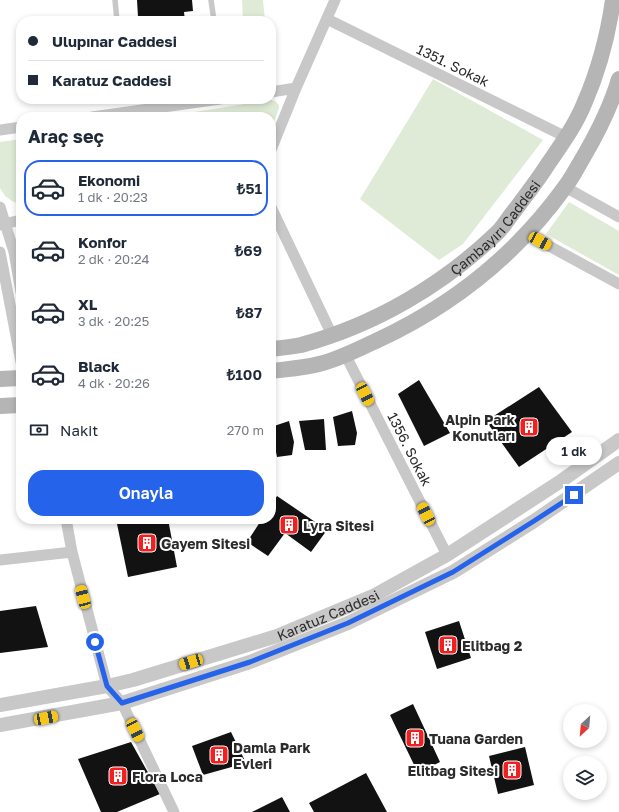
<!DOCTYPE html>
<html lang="tr">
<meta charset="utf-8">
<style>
:root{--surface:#fff;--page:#f6f6f7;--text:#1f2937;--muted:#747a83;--line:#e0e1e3;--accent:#2563eb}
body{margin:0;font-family:"Golos Text",sans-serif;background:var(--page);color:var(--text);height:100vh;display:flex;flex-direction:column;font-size:15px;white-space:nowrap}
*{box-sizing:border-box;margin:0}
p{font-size:13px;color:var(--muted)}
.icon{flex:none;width:22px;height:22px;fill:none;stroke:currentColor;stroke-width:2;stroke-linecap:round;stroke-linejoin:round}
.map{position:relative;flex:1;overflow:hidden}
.sheet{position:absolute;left:16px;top:112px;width:260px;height:412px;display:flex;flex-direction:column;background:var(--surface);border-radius:16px;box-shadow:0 2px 6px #0003}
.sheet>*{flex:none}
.top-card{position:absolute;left:16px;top:16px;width:260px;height:88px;border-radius:16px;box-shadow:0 2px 6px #0003;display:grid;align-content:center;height:88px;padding:0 12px;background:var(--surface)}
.needle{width:26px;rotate:206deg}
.buttons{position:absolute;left:563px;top:704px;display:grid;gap:8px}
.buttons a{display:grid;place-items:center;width:44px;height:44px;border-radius:50%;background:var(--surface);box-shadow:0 2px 6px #0003;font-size:20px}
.end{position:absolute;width:18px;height:18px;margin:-9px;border:5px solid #2563eb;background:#fff;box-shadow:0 0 0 2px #fff}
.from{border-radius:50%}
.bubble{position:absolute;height:28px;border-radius:14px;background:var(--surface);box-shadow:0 2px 6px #0003;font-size:13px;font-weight:600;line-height:28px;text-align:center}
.car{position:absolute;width:12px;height:24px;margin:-12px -6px;border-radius:5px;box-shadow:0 0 3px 1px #0007;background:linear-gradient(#f5c518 24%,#345 0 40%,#f5c518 0 76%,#345 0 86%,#f5c518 0)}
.top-card b{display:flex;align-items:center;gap:14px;height:38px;font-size:15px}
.top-card b+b{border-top:1px solid var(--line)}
.top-card i{width:10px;height:10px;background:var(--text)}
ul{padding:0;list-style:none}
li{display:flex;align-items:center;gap:12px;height:56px;margin:0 8px 6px;padding:0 4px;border:2px solid transparent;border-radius:16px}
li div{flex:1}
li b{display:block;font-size:15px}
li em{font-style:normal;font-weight:600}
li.on{border-color:var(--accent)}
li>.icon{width:36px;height:36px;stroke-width:1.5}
h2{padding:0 12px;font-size:18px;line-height:48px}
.pay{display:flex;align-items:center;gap:10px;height:44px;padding:0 12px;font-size:15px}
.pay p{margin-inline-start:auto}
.action{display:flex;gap:8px;margin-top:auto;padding:8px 12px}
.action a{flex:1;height:46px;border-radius:16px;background:var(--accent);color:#fff;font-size:16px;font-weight:600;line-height:46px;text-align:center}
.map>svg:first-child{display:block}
.green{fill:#e0ebd7}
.building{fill:#121212}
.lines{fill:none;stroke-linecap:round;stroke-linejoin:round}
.service{stroke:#c8c8c8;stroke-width:5.5}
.minor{stroke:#c8c8c8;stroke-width:11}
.tertiary{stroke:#c8c8c8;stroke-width:14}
.secondary{stroke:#b5b5b5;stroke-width:16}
.route{stroke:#2563eb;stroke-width:5}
.labels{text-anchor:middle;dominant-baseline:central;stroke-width:4;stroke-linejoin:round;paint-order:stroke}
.street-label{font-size:14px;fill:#2b2b2b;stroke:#fff}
.poi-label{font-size:14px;font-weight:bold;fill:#2b2b2b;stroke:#fff;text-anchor:start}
</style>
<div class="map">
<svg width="619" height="812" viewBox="0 0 619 812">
<rect width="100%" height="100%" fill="#fff"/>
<path class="green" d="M242,0h21l2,21h-22z
M433,79l110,61 -80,104 -24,16 -79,-61z
M271,100l4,1 4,4v3l-8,22v-13h-108z
M21,139v66l-9,-4 -7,-5 -5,-8v-46z
M569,202l50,29v44l-73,-41z"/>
<path class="building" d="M137,0h55l1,11 -9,1 1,9h-28l-1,-5 -18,1z
M419,380l31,53 -26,13 -26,-52z
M539,387l33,45 -53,35 -33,-46z
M352,411l5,22 -2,12 -17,1 -5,-29z
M324,419l2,31h-21l-6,-29z
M289,421l5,21 -2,13 -15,2 -6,-30z
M277,496l50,34 -16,22 -26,-19 -17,23 -21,-14 15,-23h9v-13z
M116,519h52l9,48 -49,10z
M36,606l12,41 -48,6v-42z
M459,621l12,37 -34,11 -12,-37z
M413,704l27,58 -22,11 -28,-58z
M231,732l15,31 -43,12 -11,-29z
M131,742l29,52 -43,18h-16l-23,-53z
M525,747l9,38 -36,9 -9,-38z
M366,773l21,39h-73l-5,-9z
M282,797l8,15h-38z"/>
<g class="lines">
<path class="service" d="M115,0l2,21
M211,0l3,21"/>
<path class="minor" d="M327,19l239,118
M271,92l25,-4
M92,117l128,-18
M0,130l21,-3
M271,150l25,-62 39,-88
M565,187l54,30
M0,207l14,45 7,40
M271,207l61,128
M0,225l21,-5
M527,234l92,50
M0,252l21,110
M346,356l101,199
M66,519l6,33 35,134 15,17 52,109
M0,560l72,-8"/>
<g class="tertiary">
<path id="s1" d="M0,705l107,-19 26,-6 144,-44 96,-40 74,-41 114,-74 58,-41"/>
<path d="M0,725l122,-22 128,-41 98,-39 105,-51 81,-51 85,-58"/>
</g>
<g class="secondary">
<path id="s2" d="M271,349c10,-1 20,-2 30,-4 74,-20 142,-60 197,-113 6,-6 11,-15 17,-22 11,-15 23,-30 33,-46 13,-19 27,-38 36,-60 14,-32 24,-69 29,-104"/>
<path d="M271,371c16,-2 33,-3 48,-7 21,-5 39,-15 59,-24 75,-35 138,-85 187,-153 7,-9 13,-21 19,-31 14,-24 27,-50 35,-77"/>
<path d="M0,379l21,-1"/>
<path d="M0,406l21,-1"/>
</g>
</g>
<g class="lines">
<path class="route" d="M95,642l12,44 15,17 128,-41 98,-39 105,-51 81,-51 40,-26"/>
</g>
<defs>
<g id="building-square" transform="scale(1)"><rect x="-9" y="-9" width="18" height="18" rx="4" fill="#f02020" stroke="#fff"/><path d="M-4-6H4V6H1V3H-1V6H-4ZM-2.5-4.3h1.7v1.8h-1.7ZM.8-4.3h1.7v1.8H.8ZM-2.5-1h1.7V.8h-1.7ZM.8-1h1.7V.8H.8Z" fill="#fff"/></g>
</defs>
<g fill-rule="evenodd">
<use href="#building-square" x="529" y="427"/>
<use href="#building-square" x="289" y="525"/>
<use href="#building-square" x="147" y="543"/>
<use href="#building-square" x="448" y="645"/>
<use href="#building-square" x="415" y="738"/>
<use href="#building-square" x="219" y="755"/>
<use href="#building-square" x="512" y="770"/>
<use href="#building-square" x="118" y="776"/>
</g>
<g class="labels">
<g class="street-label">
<text transform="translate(453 65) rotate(26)">1351. Sokak</text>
<text stroke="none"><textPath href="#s2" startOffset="261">Çambayırı Caddesi</textPath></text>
<text transform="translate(410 449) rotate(63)">1356. Sokak</text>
<text stroke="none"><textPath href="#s1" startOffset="341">Karatuz Caddesi</textPath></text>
</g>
<g class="poi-label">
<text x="515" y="419" text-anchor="end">Alpin Park<tspan x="515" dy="16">Konutları</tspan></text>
<text x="303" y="525">Lyra Sitesi</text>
<text x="161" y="543">Gayem Sitesi</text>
<text x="462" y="645">Elitbağ 2</text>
<text x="429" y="738">Tuana Garden</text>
<text x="233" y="747">Damla Park<tspan x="233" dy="16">Evleri</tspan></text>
<text x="498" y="770" text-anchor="end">Elitbağ Sitesi</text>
<text x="132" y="776">Flora Loca</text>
</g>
</g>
</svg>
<div class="buttons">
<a><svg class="needle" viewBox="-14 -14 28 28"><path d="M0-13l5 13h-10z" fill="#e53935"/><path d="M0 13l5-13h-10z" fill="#747a83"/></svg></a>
<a><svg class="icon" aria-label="layers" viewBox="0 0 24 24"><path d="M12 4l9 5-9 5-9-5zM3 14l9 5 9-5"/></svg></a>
</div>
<i class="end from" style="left:95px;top:642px"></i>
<i class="end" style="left:574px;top:495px"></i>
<div class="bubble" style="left:546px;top:437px;width:56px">1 dk</div>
<i class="car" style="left:540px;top:241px;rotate:119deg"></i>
<i class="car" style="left:365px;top:394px;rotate:153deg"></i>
<i class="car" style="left:426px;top:514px;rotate:333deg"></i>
<i class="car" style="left:83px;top:597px;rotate:345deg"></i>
<i class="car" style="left:191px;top:662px;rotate:253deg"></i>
<i class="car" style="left:46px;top:718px;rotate:79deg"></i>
<i class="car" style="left:135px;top:730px;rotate:154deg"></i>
<div class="top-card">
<b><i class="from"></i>Ulupınar Caddesi</b>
<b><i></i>Karatuz Caddesi</b>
</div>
<section class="sheet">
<h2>Araç seç</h2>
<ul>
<li class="on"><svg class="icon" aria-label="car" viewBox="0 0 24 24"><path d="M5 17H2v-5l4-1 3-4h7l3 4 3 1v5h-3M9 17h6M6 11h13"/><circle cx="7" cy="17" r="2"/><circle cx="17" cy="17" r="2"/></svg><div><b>Ekonomi</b><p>1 dk · 20:23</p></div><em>₺51</em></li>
<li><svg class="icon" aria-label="car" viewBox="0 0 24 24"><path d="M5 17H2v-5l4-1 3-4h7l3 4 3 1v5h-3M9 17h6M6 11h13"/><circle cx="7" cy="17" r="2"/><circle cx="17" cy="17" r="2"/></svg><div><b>Konfor</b><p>2 dk · 20:24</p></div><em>₺69</em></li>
<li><svg class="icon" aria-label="car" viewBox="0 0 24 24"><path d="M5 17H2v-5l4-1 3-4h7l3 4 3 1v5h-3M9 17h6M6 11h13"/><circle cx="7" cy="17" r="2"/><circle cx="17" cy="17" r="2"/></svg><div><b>XL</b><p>3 dk · 20:25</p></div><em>₺87</em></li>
<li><svg class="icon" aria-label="car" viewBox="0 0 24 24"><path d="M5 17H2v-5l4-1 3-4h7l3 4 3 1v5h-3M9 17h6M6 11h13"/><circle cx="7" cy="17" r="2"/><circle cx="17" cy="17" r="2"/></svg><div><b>Black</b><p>4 dk · 20:26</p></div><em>₺100</em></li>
</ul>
<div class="pay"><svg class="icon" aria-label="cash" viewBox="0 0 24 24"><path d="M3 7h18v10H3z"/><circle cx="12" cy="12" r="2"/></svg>Nakit<p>270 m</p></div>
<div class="action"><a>Onayla</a></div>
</section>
</div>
